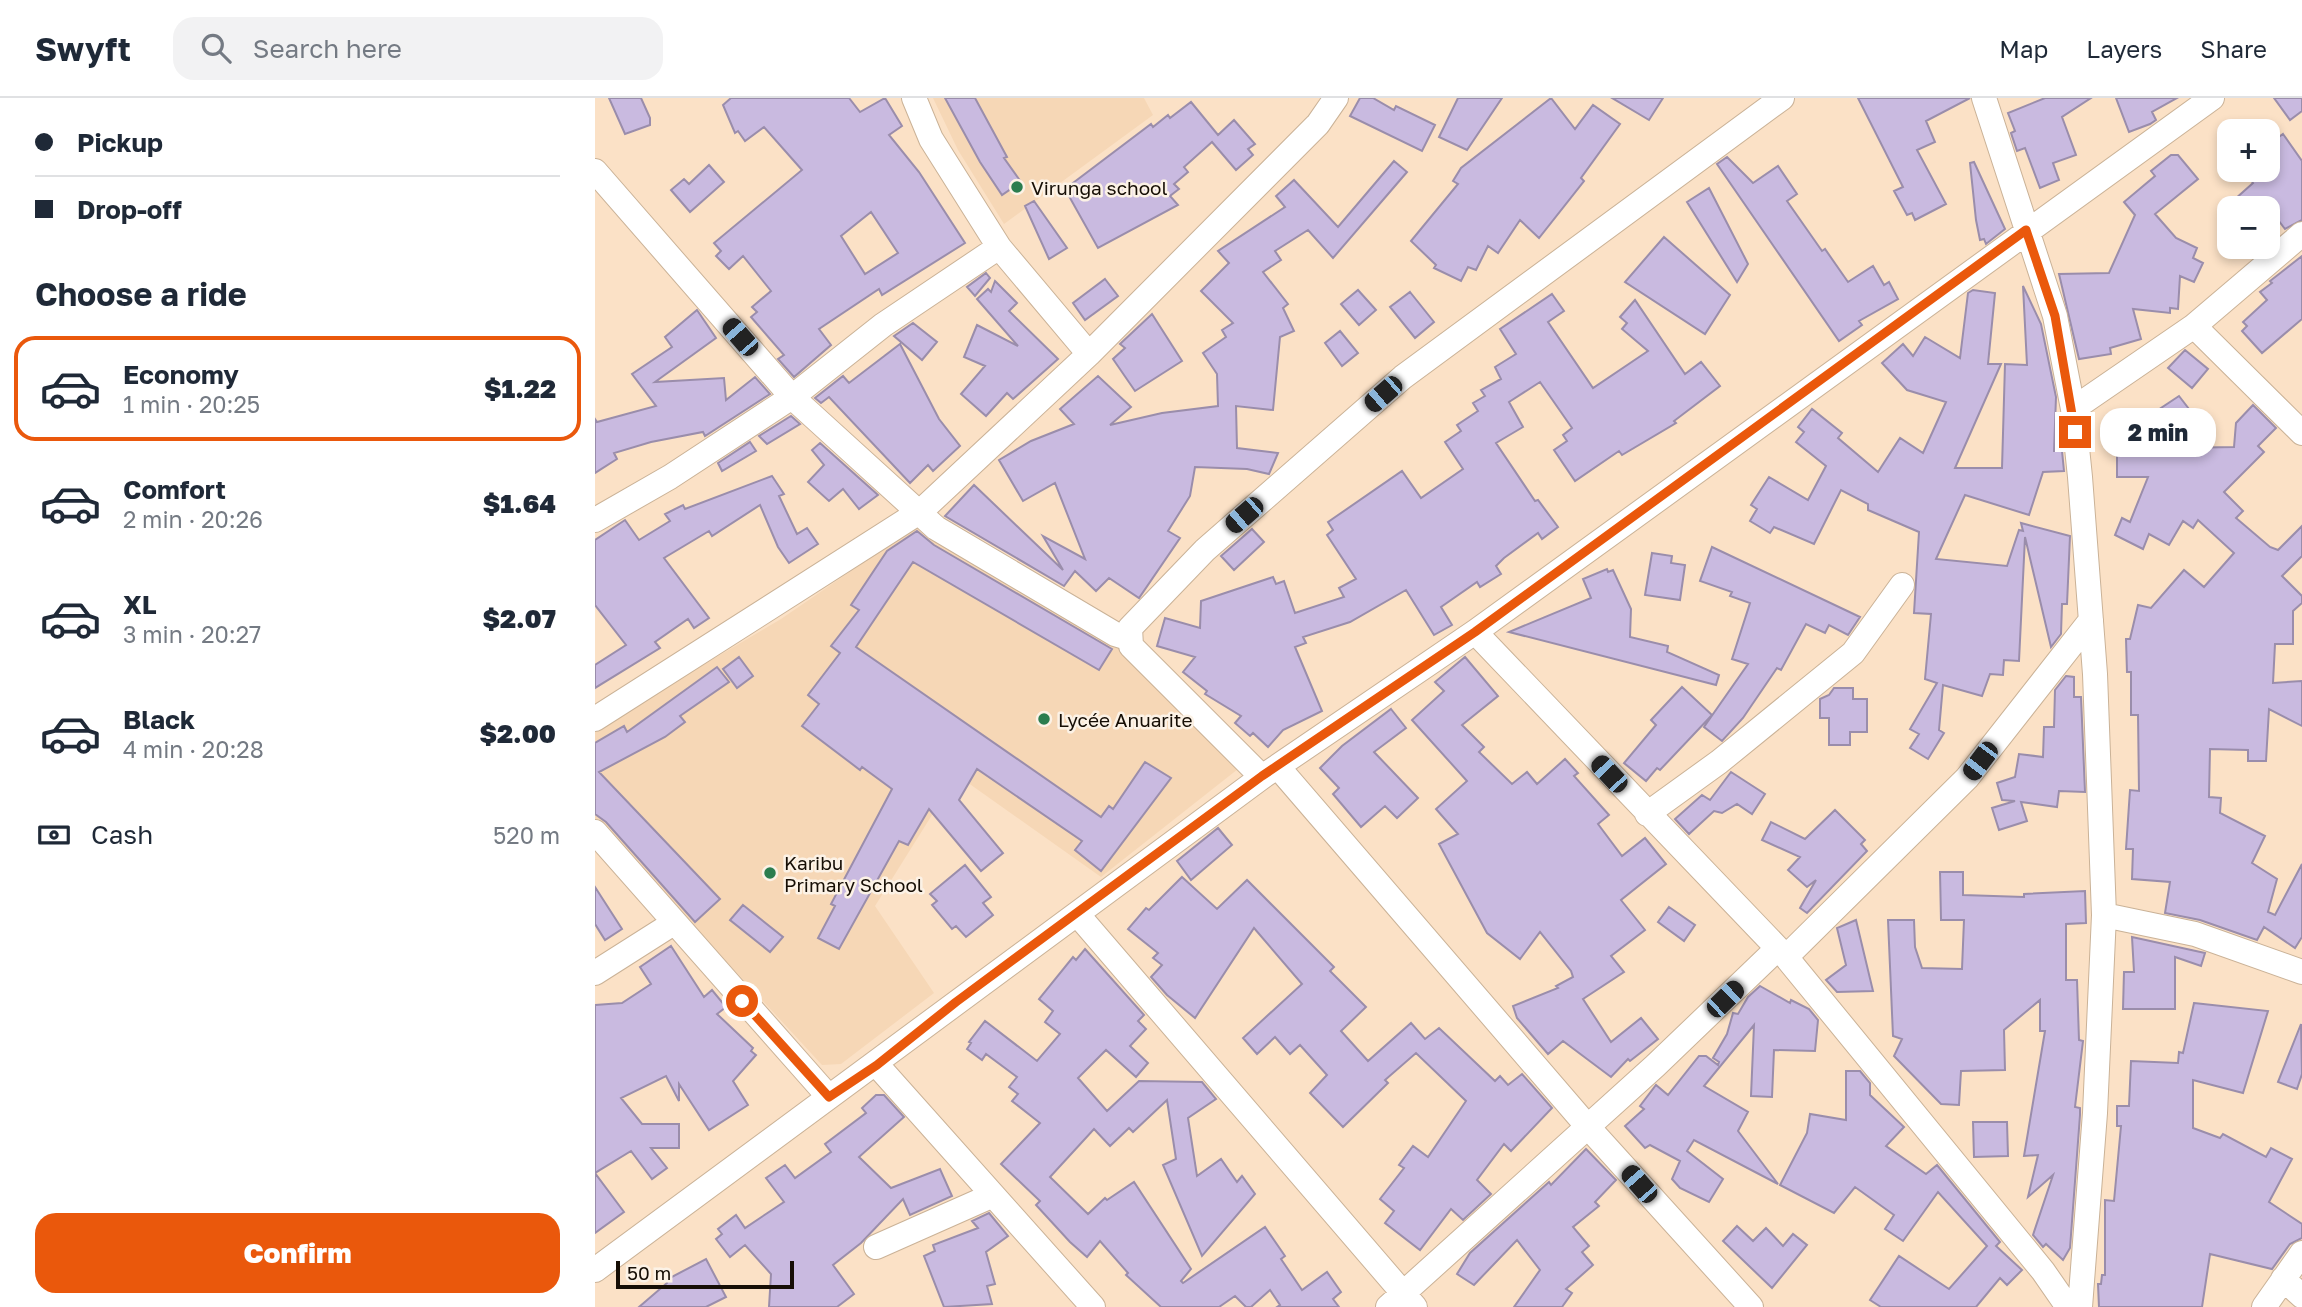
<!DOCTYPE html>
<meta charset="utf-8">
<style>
:root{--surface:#fff;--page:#f2f2f3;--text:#1f2937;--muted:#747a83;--line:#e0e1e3;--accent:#ea580c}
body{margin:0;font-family:"Golos Text",sans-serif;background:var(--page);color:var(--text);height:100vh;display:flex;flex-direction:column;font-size:26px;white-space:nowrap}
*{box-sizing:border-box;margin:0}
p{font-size:23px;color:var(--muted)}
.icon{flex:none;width:38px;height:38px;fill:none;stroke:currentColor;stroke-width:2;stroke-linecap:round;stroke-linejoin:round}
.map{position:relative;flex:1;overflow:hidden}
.sheet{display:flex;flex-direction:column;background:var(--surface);width:595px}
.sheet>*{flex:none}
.guide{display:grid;align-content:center;height:154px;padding:0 35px;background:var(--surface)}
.fabs{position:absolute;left:1622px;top:21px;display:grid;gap:14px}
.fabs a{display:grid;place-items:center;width:63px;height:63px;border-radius:14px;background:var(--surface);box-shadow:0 4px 10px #0003;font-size:35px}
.scale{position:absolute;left:21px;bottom:18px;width:178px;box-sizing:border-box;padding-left:7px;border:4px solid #160e05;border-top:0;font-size:19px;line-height:24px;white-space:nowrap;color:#160e05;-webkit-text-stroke:5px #fcf2e6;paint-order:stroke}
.end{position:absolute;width:32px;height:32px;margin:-16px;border:9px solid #ea580c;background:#fff;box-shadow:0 0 0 4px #fff}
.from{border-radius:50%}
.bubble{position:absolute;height:49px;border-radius:21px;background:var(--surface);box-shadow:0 4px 10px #0003;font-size:23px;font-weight:800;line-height:49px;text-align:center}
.car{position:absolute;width:21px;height:42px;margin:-21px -10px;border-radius:9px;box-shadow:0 0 5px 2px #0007;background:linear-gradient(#222 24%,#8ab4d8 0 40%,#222 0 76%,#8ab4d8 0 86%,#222 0)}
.guide b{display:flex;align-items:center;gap:24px;height:66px;font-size:26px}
.guide b+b{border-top:2px solid var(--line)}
.guide i{width:18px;height:18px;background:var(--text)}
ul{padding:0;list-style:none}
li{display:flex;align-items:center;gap:21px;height:105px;margin:0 14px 10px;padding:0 21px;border:4px solid transparent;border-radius:21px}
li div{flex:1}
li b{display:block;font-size:26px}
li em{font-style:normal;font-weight:800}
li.current{border-color:var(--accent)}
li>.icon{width:63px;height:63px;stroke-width:1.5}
h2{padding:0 35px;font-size:32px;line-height:84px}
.pay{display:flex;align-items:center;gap:18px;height:77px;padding:0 35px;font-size:26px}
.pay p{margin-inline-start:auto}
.cta{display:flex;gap:14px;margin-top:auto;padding:14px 35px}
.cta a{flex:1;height:80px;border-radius:21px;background:var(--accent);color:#fff;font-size:28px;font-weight:800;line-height:80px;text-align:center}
header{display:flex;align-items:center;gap:42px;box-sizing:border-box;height:98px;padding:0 35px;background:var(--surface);border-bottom:2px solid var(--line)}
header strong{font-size:33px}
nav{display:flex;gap:38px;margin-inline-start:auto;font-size:24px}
.search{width:490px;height:63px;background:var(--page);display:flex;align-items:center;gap:18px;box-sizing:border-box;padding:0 24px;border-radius:21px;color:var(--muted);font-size:26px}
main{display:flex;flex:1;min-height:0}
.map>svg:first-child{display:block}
.built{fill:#f6d7b6}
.building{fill:#c9bae0;stroke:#9a8dab;stroke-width:2;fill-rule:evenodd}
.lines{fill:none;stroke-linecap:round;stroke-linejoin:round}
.minor-casing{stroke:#cab297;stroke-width:26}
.minor{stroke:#fff;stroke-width:24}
.route{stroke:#ea580c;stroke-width:9}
.poi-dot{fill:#2b7d4f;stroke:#fcf2e6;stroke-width:2.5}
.labels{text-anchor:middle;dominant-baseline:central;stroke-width:5;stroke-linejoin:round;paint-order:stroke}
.poi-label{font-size:19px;fill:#160e05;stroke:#fcf2e6;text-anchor:start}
</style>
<header>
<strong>Swyft</strong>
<div class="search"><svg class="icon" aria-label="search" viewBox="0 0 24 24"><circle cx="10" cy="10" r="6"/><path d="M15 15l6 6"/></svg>Search here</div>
<nav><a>Map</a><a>Layers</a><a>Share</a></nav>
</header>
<main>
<section class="sheet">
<div class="guide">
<b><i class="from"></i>Pickup</b>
<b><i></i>Drop-off</b>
</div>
<h2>Choose a ride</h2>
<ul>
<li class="current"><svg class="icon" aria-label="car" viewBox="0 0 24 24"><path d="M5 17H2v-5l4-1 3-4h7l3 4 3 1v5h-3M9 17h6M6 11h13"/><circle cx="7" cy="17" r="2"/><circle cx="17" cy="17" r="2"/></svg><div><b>Economy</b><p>1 min · 20:25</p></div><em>$1.22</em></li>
<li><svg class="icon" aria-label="car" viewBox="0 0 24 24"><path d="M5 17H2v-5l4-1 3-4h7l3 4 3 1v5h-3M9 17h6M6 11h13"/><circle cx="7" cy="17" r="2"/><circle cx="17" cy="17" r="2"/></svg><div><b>Comfort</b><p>2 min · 20:26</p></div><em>$1.64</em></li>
<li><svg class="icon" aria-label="car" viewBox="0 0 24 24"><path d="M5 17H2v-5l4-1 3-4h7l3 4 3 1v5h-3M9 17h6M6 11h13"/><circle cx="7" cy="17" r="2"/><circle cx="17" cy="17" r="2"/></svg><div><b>XL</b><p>3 min · 20:27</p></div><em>$2.07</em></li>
<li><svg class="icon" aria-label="car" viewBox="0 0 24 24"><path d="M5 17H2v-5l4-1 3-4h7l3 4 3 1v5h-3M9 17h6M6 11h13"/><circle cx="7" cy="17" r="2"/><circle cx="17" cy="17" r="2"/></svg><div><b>Black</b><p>4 min · 20:28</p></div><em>$2.00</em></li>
</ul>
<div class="pay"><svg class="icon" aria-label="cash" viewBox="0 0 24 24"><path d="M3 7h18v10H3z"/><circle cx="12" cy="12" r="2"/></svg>Cash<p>520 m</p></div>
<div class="cta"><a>Confirm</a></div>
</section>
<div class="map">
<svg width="1707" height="1209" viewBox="0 0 1707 1209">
<rect width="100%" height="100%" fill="#fbe1c6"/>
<path class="built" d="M338,0h211l9,17 -149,109 -46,-74z
M323,427l193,112 127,132 -137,108 -144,-102 -82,131 59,87 -93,71 -19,1 -227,-246v-90l186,-110z"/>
<path class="building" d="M14,0h32l9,20v7l-25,9z
M136,0h118l11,14 25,-14 17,28 -13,9 30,37 46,71 -83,52 -3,-6 -60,40 12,16 -37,32 -16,-18 6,-4 -33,-38 6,-5 -5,-5 19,-16 -28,-35 -14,13 -13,-13 5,-5 -7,-8 88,-73 -38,-43 -19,14 -7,-10 -3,2 -12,-28zM276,114l27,41 -33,21 -24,-38z
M350,0h30l32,59 -3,1 17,24 -19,13 -22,-33z
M765,0h13l21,12 2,-4 39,19 -13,26 -72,-35z
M863,0h44l-35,52 -28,-13z
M956,0l24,31 18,-24 27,19 -39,54 3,3 -45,57 -19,-18 -22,33 -10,-7 -12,24 -8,-3 -7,14 -27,-13 2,-3 -25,-24 47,-57 -5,-3 8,-13z
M1017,0h51l-14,22z
M1263,0h112l-44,23 9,21 -18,8 29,54 -31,16 -3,-7 -5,2 -13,-24 9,-4z
M1450,0h46l-29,19 14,38 -23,8 6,17 -19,8 -15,-40 -8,3 -6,-18 4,-2 -7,-18z
M1521,0h61l-25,14 4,8 -6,4 -21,8z
M1679,0h28v13l-12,9z
M596,4l27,33 16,-15 21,24 -7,5 5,6 -17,15 -24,-28 -28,25 4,5 -14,12 5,5 -9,7 8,9 -80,43 -33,-59 86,-65 2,3 15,-12 2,3z
M1688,36l19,27v59l-17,9 -16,-21h-44l28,-25 -9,-13h24v-25z
M1576,57h7l20,24 -43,35 21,24 21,10 -4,10 10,5 -9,19 -14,-6 -2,33 -8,-1v5l-37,-4 8,30 -31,9 1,6 -32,5 -20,-85 50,-1 26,-58 -11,-13 31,-26 -4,-5z
M1132,59l26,26 25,-17 19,28 -10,7 35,50 3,-2 23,33 25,-16 11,19 5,-3 9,17 -39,22 3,4 -23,16 -122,-177z
M799,63l13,11 -74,86 -25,-28 -33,21 6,9 -18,12 25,32 -5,4 11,23 -14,6 -7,73 -37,-4 1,42 41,5 -9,21 -22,-5 -52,-2 -5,29 -22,35 12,7 -41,60 -30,-20 -13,13 -21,-20 -11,15 -119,-70 29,-31 89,85 -20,-34 42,23 -30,-76 -32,18 -24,-41 32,-19 43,-17 -14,-15 38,-33 33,31 -21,18 52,-12 56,-7 -1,-32 -14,-21 23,-16 -4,-7 11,-7 -32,-32 28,-28 -11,-12 67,-44 -9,-11 18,-16 44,47z
M1379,64l31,67 -19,15 -2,-5 -4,1 -4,-20 -6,-57z
M114,67l15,17 -34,30 -19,-22 13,-11 5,5z
M1114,90l39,76 -11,18 -50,-80z
M439,103l33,47 -18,11 -24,-53z
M1069,139l66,58 -25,39 -80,-52z
M1707,158v63l-40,34 -20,-22 5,-5 -4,-4 24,-22 -7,-8 12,-9 -2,-2z
M391,175l4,5 -15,18 -8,-9z
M510,181l13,17 -33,24 -12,-17z
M400,183l22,22 -8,8 49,48 -45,40 -6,-6 -21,23 -25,-22 24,-28 -21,-9 13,-32 41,21 -41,-47 11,-10 3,3z
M1428,188l18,38 15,73 -2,54h8l2,20 -21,1 -14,43 -64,-20 -29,64 71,7 12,-36 4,1 -2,-8 49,13 -3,68h-5l-1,30 -10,13 -26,-110 -6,124 -15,-1 -1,15 -13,-1 -8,22 -39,-11 -4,45 5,3 -16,26 -18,-11 9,-14 -9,-5 27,-46 -12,-4 6,-65 -17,-1 5,-81 -51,-22v-6l-27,-14 -27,54 -40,-17 -4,6 -20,-12 7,-12 -6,-4 18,-28 39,23 18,-34 -30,-24 8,-10 -6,-5 14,-18 30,24 -4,5 40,34 22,-34 23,15 23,-51 -39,-12 -25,-27 21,-19 10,12 12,-19 35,21 8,-65 5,-3 22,3 -7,71h13l-46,104h47l3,-104 22,1z
M763,192l18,20 -17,15 -18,-21z
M815,194l24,30 -19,16 -25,-31z
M957,196l12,17 -16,11 45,66 55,-37 -26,-22 5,-6 -7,-6 15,-17 50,74 16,-12 19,24 -46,35 2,2 -54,32 -3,-4 -44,30 -21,-31 13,-9 -4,-6 9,-7 -32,-46 -31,20 14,25 -27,16 39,58 3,-1 20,27 -16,12 -4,-6 -34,25 -8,8 5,8 -21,13 -3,-5 -36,25 11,18 -18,10 -28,-45 -56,32 -47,15 3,6 -11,4 27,64 -39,19 -15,17 -15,-14 -3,3 -15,-13 6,-7 -36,-22 2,-3 -24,-19 12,-15 -38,-11 8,-28 35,10 1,-27 72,-24 3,7 8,-3 11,32 49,-16 -5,-9 17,-9 -29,-44 6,-5 -5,-8 74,-51 19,27 42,-29 -18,-27 16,-11 -4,-6 21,-14 -5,-8 12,-7 -4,-6 20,-11 -6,-12 21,-13 -16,-25z
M102,212l19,28 -61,44 69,-4 2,22 29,-23 15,17 -65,42 -2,-4 -52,10 -37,11 3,6 -22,14v-54l2,3 59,-16 -24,-32 40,-27 -7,-10z
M557,216l30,47 -47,30 -22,-32 12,-11 -5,-4z
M318,225l24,19 -15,18 -28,-24z
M745,233l18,22 -16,13 -17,-23z
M305,246l39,75 21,27 -27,25 -5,-6 -18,18 -81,-86 -8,6 -6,-5 28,-22 6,7z
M1590,252l23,19 -16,19 -24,-20z
M1584,298l23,30 -56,-8z
M1658,307l23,23 -18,18 6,6 -40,40 19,19 -7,7 34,29 8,3 24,-24v30l-20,20 20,20v7l-9,8v33h-18l-2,39 29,-2v45l-33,-17 -3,52h-18v-11l-38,-1 -1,48 12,1 -1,15 45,23 -13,27 25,16 -9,33 7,3 27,-51v73l-7,11 -31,-21 -7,13 -57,-20 -35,-7 5,-31 -38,-3 1,-30h-7l4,-59 9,1 -1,-76h-7v-43h-4l-1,-33h4l8,-34 13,3 33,-38 20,17 30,-34 -36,-33 -5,8 -10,-7 -14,24 -20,-11 -6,15 -28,-14 7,-17 8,4 18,-45h-31v-28l117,-2 2,-24z
M196,318l9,8 -33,20 -8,-8z
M155,344l6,9 -34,20 -4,-8z
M225,345l58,52 -19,14 -16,-20 -14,12 -21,-19 16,-17 -12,-15z
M177,378l12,18 -5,2 18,38 10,-6 11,16 -29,19 -11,-16 -18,-42 -48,31 -3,-5 -45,27 45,60 -15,10 -6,-9 -33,23 5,6 -65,40v-23l31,-20 -31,-40v-65l30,-20 14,20 31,-19 -5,-7 18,-9 2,4z
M657,431l12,13 -30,28 -13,-14z
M322,433l17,14 178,104 -13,21 -186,-108 -57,85 245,170 8,-11 4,3 32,-47 26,16 -70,93 -26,-21 7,-9 -105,-72 -18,31 44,53 -22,18 -52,-62 -21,36 -9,-4 -60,108 -21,-11 17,-32 -4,-2 61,-115 -30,-22 -2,3 -58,-44 17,-22 -11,-9 32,-42 -9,-7 28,-36 -8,-5 36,-54z
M1117,449l148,70 -12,18 -19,-10 -4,8 -19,-9 -25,46 -4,-2 -34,50 -21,23 -18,-14 44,-63 -16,-5 18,-56 -20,-7 2,-4 -32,-11z
M1057,455l20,3 -1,7 14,2 -5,35 -35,-5z
M1012,471l1,3 5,-2 18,39 -1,28 38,9 -1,6 52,23 -3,10 -207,-53 82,-34 -8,-19z
M144,559l14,19 -16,12 -14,-19z
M870,559l33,39 -36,29 22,22 -5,5 33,32 15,-12 10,12 28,-25 13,14 -4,3 35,39 -11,9 24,32 23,-18 21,26 -45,36 24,30 -34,26 13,16 -41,27 28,43 30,-24 17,21 -28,22 -2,-2 -17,18 -48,-36 -15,13 -31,-36 -4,-12 45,-18 -2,-2 17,-9 -2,-6 -31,-39 -20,27 -33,-26 -48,-89 19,-10 -22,-25 31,-28 -55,-61 32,-29 -9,-9z
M122,569l12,15 -49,34 5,6 -20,15 -66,35 121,127 -25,23 -89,-100 -11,-8v-71l29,-17 3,6z
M1471,578l8,1v20h7l4,95 -26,-1 -2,16 -36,-5 6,19 -28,9 -7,-22 23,-7 -13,-1 -5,-17 18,-6 4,-23 24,3 1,-30h10l1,-37z
M1087,589l30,28 -52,55 -3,-2 -11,13 -22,-18 32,-38 -5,-5z
M1239,590h19v11h14v33h-17v13h-21v-27h-9v-19l9,-4z
M796,611l15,19 -32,24 44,46 -21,20 -12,-12 -24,21 -28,-33 6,-6 -19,-20 22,-22z
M1136,674l34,22 -13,20 -15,-10 -15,9 -8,-2 -25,23 -14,-15 27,-24 8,5z
M1240,712l30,30 -4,4 6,7 -60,62 -7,-5 16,-28 -9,7 -19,-17 12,-13 -38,-17 9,-18 34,17z
M623,730l14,17 -41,35 -14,-19z
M370,767l26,32 -8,6 10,12 -27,22 -10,-11 -4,3 -20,-24 5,-4 -7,-7z
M1345,774h23v23l61,2v-3l61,-3 1,32 -20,1v56h11l2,60 4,1 -8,66 5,1v7l-10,133 -7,12 -17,-16 -3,3 -10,-12 20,-60 -25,22 10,-42 -14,1 21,-125h-5v-31l-36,30 1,40 -44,1 -2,34 -18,-1 -47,-48 8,-17 -9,-3 -5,-116h26l1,27 7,21 40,1 2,-49h-23z
M587,779l35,32 30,-29 87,87 -4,4 36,36 -25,24 27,30 43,-38 14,16 14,-11 56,53 5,-5 8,9 14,-11 30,34 -41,43 -7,-7 -27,36 14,14 -28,26 -12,-11 -31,41 -35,-27 9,-12 -14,-12 24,-31 -5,-3 14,-19 15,11 38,-56 -50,-48 -31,27 3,3 -45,44 -33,-34 17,-18 -27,-30 -10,9 -15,-17 -18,17 -14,-16 59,-54 -48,-56 -59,90 -28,-23 -16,-18 11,-12 -9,-7 5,-5 -30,-24 18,-21 3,2z
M0,789l27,42 -17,11 -10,-16z
M148,807l40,32 -13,15 -40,-32z
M1074,809l26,18 -11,16 -26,-19z
M1261,822l17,71 -36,1 -11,-12 20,-15 -9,-37z
M1537,839l73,16 -4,13 -26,-9v52h-52l1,-37h10z
M76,848l33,51 8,-7 14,17 -9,7 36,34 -2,3 5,4 -23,26 15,24 -39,25 -30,-46v17l-13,-25 -45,22 21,26h37v24h-28l16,20 -15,11 -21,-28 -36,22v-168l27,-2 29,-19 -11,-17z
M490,851l59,66 -6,6 8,8 -16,17 18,17 -12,14 -30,-27 -28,28 29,33 32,-30 63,1 14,17 -28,19 9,58 24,-17 16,23 5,-6 13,18 -53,62 -39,-91 13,-6 -9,-59 -34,32 -4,-4 -19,18 -16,-17 -44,48 38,37 17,-16 2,2 27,-18 57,87 -10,12 2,2 82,-56 20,29 -4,3 21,31 25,-18 14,20 -8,7 6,8h-62l3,-2 -10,-15 -19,17h-5l-11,-11 -16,11h-58l-35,-32 2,-2 -28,-32 -13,16 -17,-15 -34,-37 4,-4 -39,-37 39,-41 -28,-22 6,-7 -9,-7 8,-10 -31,-23 -4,6 -15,-11 4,-6 -2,-1 16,-21 52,40 23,-27 -15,-12 8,-11 -14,-12 34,-42 3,3z
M1165,888l30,17 1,-3 18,9 9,11 -3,31 -41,-1 -2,47 -21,-1 3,-71 -50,61 44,26 -10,19 40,53 -84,-44 -7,11 36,28 -14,23 -29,-14 -8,-9 8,-18 -30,-16 -5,3 -20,-22 19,-17 -4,-3 16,-21 12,10 31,-39h7l12,9 1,-3 -6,-4 14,-24 6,-21 5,1 10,-17z
M1599,905l74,8 -25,82 -50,-13v48l27,10 3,-4 43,23 5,-9 21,11 -23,43 33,22v14l-12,6 -18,25 -62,-15 -8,53h-103l-1,-23h3l1,-9h3v-75l9,1 7,-75h-4v-20h12l2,-45 47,2 1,-11 4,1z
M1706,926l1,50 -5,15 -19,-7z
M1251,973h14l10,12v12l34,32 -18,19 40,28 11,-9 63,77 -4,4 26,24 -15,15 -7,-7 -24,29h-95l-11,-7 29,-44 50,33 38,-43 -49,-54 -35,49 -18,-12 9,-14 -39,-28 -21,26 -54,-28 27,-52 3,-19 36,6z
M281,997h8l20,22 -45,40 32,31 49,-19 12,27 -42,19 -7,-16 -42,44 -28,22 21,29 -17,13h-68l2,-33 -26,-29 -15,12 -14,-18 6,-5 -4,-5 18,-14 9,13 39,-26 -18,-24 19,-13 10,13 36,-26 -6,-8 41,-31 -4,-5z
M1378,1024h34l1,34 -34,1z
M991,1051l30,31 -21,22 4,4 -26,21 16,19 -7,6 11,13 -27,24 6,4 -10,14h-48l26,-37 -23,-30 -43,45 -17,-11 13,-21 79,-71 2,3z
M0,1075l29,39 -29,21z
M394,1115l19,23 -22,16 9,32 -8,2 5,18 -48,3 -20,-51 11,-5 -2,-6 45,-17 -6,-7z
M1142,1128l16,15 13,-13 17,18 10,-12 14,11 -35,43 -49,-47z
M111,1161l20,38 -20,10h-67l28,-24 -1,-3z"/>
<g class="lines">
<g class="minor-casing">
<path id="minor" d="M319,0l17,41 68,108 90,107
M1389,0l71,218 18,93 7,68 15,197 9,241 -9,198 -15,194
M0,73l197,226 144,131 179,106 13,4
M1599,228l108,107
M1478,311l121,-83 108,-92
M0,422l75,-43 122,-80 91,-72 116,-78
M880,534l311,325 257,314 25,36
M0,621l326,-208 168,-157 229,-230 18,-26
M683,669l310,360 163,180
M667,679l-131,-131 -1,-18 75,-78 198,-173 379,-279
M1052,716l72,-52 134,-109 49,-68
M0,734l234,265
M483,817l337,392
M1509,817l91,19 107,38
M1191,859l181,-179 124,-158
M0,875l77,-49
M282,967l216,242
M281,1149l115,-51
M0,1172l667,-493 213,-145 737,-534
M1688,1181l19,17
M793,1209l267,-241 122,-117
M1669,1209l38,-54"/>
</g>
<use href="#minor" class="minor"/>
</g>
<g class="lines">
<path class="route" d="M147,903l87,96 48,-32 79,-63 306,-226 213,-144 551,-402 29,86 20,116"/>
</g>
<g class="poi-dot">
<circle cx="422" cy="89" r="7"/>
<circle cx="449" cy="621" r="7"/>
<circle cx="175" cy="775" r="7"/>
</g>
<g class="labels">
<g class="poi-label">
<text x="436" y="89">Virunga school</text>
<text x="463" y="621">Lycée Anuarite</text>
<text x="189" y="764">Karibu<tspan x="189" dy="22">Primary School</tspan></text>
</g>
</g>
</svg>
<div class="fabs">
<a>+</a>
<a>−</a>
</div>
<div class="scale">50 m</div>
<i class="end from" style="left:147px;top:903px"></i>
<i class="end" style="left:1480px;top:334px"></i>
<div class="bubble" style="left:1505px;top:310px;width:116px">2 min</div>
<i class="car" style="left:145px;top:239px;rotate:319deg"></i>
<i class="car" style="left:788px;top:296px;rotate:229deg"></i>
<i class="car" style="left:649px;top:417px;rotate:229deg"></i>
<i class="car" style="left:1385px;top:663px;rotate:217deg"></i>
<i class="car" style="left:1014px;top:676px;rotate:317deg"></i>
<i class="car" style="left:1130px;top:901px;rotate:46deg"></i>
<i class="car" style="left:1044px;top:1086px;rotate:319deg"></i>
</div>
</main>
